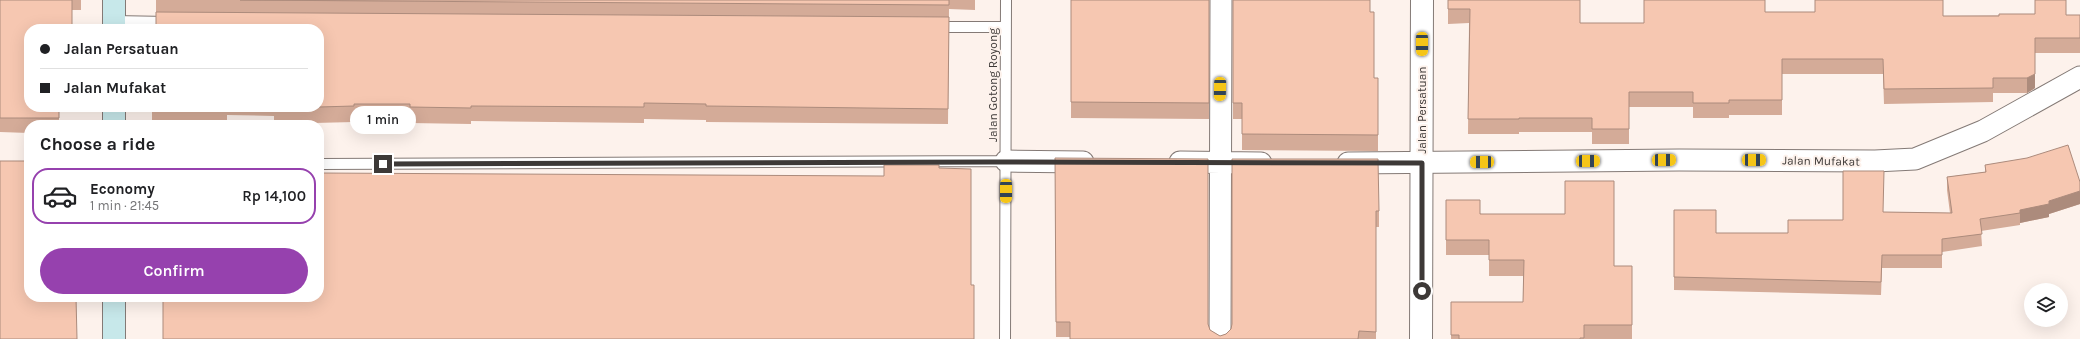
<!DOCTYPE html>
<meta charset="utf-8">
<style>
:root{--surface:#fff;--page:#f2f2f2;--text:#202124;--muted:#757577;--line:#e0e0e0;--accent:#9641ae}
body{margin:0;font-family:Karla,sans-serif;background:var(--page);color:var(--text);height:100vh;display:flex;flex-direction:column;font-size:15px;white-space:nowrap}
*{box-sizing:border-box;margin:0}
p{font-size:13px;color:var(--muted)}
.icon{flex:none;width:22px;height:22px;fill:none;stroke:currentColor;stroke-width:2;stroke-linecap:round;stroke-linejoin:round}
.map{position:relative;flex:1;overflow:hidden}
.sheet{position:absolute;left:24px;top:120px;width:300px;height:182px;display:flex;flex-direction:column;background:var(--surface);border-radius:16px;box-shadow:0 4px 16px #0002}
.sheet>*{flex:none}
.hud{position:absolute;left:24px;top:24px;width:300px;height:88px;border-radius:16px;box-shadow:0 4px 16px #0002;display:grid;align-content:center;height:88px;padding:0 16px;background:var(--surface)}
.tools{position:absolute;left:2024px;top:283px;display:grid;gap:8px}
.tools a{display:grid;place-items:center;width:44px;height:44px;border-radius:50%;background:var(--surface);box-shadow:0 4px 16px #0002;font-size:20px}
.end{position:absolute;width:18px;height:18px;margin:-9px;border:5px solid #3d3937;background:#fff;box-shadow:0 0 0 2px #fff}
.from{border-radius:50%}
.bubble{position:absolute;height:28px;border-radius:14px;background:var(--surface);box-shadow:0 4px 16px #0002;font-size:13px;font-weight:600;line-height:28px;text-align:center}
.car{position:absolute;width:12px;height:24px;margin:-12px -6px;border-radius:5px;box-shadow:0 0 3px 1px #0007;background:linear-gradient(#f5c518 24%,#345 0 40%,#f5c518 0 76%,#345 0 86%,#f5c518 0)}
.hud b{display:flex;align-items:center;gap:14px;height:38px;font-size:15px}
.hud b+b{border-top:1px solid var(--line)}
.hud i{width:10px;height:10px;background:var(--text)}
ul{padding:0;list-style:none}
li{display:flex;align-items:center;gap:12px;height:56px;margin:0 8px 6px;padding:0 8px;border:2px solid transparent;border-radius:16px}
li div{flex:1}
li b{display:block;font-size:15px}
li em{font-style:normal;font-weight:600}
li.selected{border-color:var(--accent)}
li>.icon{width:36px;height:36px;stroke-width:1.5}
h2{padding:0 16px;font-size:18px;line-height:48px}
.action{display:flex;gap:8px;margin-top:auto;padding:8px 16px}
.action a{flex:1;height:46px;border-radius:24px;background:var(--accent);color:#fff;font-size:16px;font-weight:600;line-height:46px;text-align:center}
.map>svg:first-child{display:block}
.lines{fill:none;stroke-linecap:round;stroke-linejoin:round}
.service-casing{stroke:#847a76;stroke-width:12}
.minor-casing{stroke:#847a76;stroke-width:23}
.tertiary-casing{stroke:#847a76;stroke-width:24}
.secondary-casing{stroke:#847a76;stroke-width:24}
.service{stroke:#fff;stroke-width:10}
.minor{stroke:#fff;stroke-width:21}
.tertiary{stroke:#fff;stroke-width:22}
.secondary{stroke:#c7e8ea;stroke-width:22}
.wall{fill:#d4ab98}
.shaded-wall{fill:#ac8b7c}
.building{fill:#f6c7b1;stroke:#ac8b7c}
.route{stroke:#3d3937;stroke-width:5}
.labels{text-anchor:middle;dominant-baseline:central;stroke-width:4;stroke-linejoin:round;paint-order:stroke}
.street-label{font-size:12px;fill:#3d3937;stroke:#fdf2ec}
</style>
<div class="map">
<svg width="2080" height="339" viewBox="0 0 2080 339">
<rect width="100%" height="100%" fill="#fdf2ec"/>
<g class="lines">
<g class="service-casing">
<path id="service" d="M114,21l54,1
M936,27h70
M319,164l687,-3
M1005,339l1,-339"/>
</g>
<g class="minor-casing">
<path id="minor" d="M1006,161l77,1
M1180,162l81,1
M1348,163l331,-3 196,1 40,-2 68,-28 97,-54
M1220,339l1,-339"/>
</g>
<g class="tertiary-casing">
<path id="tertiary" d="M1421,339l1,-339"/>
</g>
<g class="secondary-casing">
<path id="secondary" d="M114,0v29
M114,125v-18
M114,297v42"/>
</g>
<use href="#service" class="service"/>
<use href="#minor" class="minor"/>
<use href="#tertiary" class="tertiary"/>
<use href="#secondary" class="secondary"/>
</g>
<path class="wall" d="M0,0h81v10h-9l-43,19 30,78v18h-30v8l-29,-1z
M156,0h819v10l-26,-1 -1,115 -242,-2v-2l-62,-1v4l-173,-2v3l-61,-1v-3h-56v2l-80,2v-8l-47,-1v9h-47v1h-28v-18h167l-163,-81z
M1071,0h138v119l-138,-1z
M1233,0l137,12 4,66h4v73l-136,-1v-31h-9z
M1448,0l132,23h64l121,-11 178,4 137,-1v38h-45v35l-8,5h-34v9l-109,2 -1,-30h-101v41h-53v3h-36v-11h-64v37h-37v-12h-73v2h-51l1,-111 -21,1z
M1055,158l153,166 2,6 10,6 6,-2 5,-5 1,-5v-165l147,52v16h-3v112h-306v-2h-14z
M1985,165l95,17v22l-31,10v3l-29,6v2l-39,6 1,15 -40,6v16h-60l-1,27 -207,-5v-80l42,23h72l55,-13 40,-8 67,1 -3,-23v-13l38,-5z
M1446,200l168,66h18v73h-181v-37h72v-26h-34v-21h-43z"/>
<path class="shaded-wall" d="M2035,74v14l-8,5v-15z
M2080,191v13l-31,10v3l-29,6v-13z"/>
<path class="building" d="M0,0h72v29h-43v78h30v11h-59z
M240,0h709v5z
M1071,0h138v103l-138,-1z
M1233,0h137v12h4v66h4v57l-136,-1v-31h-9z
M1448,0h132v23h64v-23h121v12h50v-12h128v16h56v-2h36v-14h31v15h14v23h-45v36l-8,4h-34v10l-109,1 -1,-30h-101v41h-53v3h-36v-11h-64v37h-37v-11h-73v1h-51l2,-110h-22z
M156,12l793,5 -1,92 -242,-3v-2l-62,-1v4l-173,-1v2l-61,-1v-3h-56v2l-35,1v-78h-166v-3h3z
M152,107h75v1h-47v3h-28z
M274,107h36l-36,1z
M2068,145l12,37v9l-31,10v3l-29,6v3l-40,6 2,15 -40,5v16h-60l-1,27 -207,-5v-67h42v23h72v-13h55v-49h41l-1,41 69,1 -5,-36 39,-5 -1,-7 42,-7z
M1055,158l153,1v165l2,6 10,6 6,-2 5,-5 1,-5v-165h146l1,52h-3v121l-17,-1 -1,8h-288v-17h-14z
M0,161h29v136h47l1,42h-77z
M884,165h55v3l32,1v116h3v54h-811v-42h156v-124l565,3z
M1565,181h49v85h18v59h-48v13h-4v1h-121v-4h-8v-33h72l1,-42h-35v-20h-43v-40h34v14h85z"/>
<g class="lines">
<path class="route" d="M383,164l607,-2 432,1v128"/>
</g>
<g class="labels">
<g class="street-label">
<text transform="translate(993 85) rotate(-90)">Jalan Gotong Royong</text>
<text transform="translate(1422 110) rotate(-90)">Jalan Persatuan</text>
<text transform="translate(1821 161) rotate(1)">Jalan Mufakat</text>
</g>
</g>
</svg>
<div class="tools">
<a><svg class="icon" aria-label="layers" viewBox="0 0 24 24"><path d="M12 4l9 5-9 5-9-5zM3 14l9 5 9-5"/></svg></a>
</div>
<i class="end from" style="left:1422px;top:291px"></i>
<i class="end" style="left:383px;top:164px"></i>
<div class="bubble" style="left:350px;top:106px;width:66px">1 min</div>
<i class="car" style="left:1422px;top:44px;rotate:180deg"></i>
<i class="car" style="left:1220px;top:89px;rotate:181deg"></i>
<i class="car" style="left:1664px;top:160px;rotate:89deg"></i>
<i class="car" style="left:1754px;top:160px;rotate:90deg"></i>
<i class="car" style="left:1588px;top:161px;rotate:89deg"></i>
<i class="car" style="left:1482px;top:162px;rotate:269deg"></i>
<i class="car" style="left:1006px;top:191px;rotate:180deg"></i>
<div class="hud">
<b><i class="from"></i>Jalan Persatuan</b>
<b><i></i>Jalan Mufakat</b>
</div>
<section class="sheet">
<h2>Choose a ride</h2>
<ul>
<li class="selected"><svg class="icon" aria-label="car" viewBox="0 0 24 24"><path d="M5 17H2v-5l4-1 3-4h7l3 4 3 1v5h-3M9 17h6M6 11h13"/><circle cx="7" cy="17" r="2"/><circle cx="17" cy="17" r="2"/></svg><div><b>Economy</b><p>1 min · 21:45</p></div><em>Rp 14,100</em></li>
</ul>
<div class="action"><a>Confirm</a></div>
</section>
</div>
